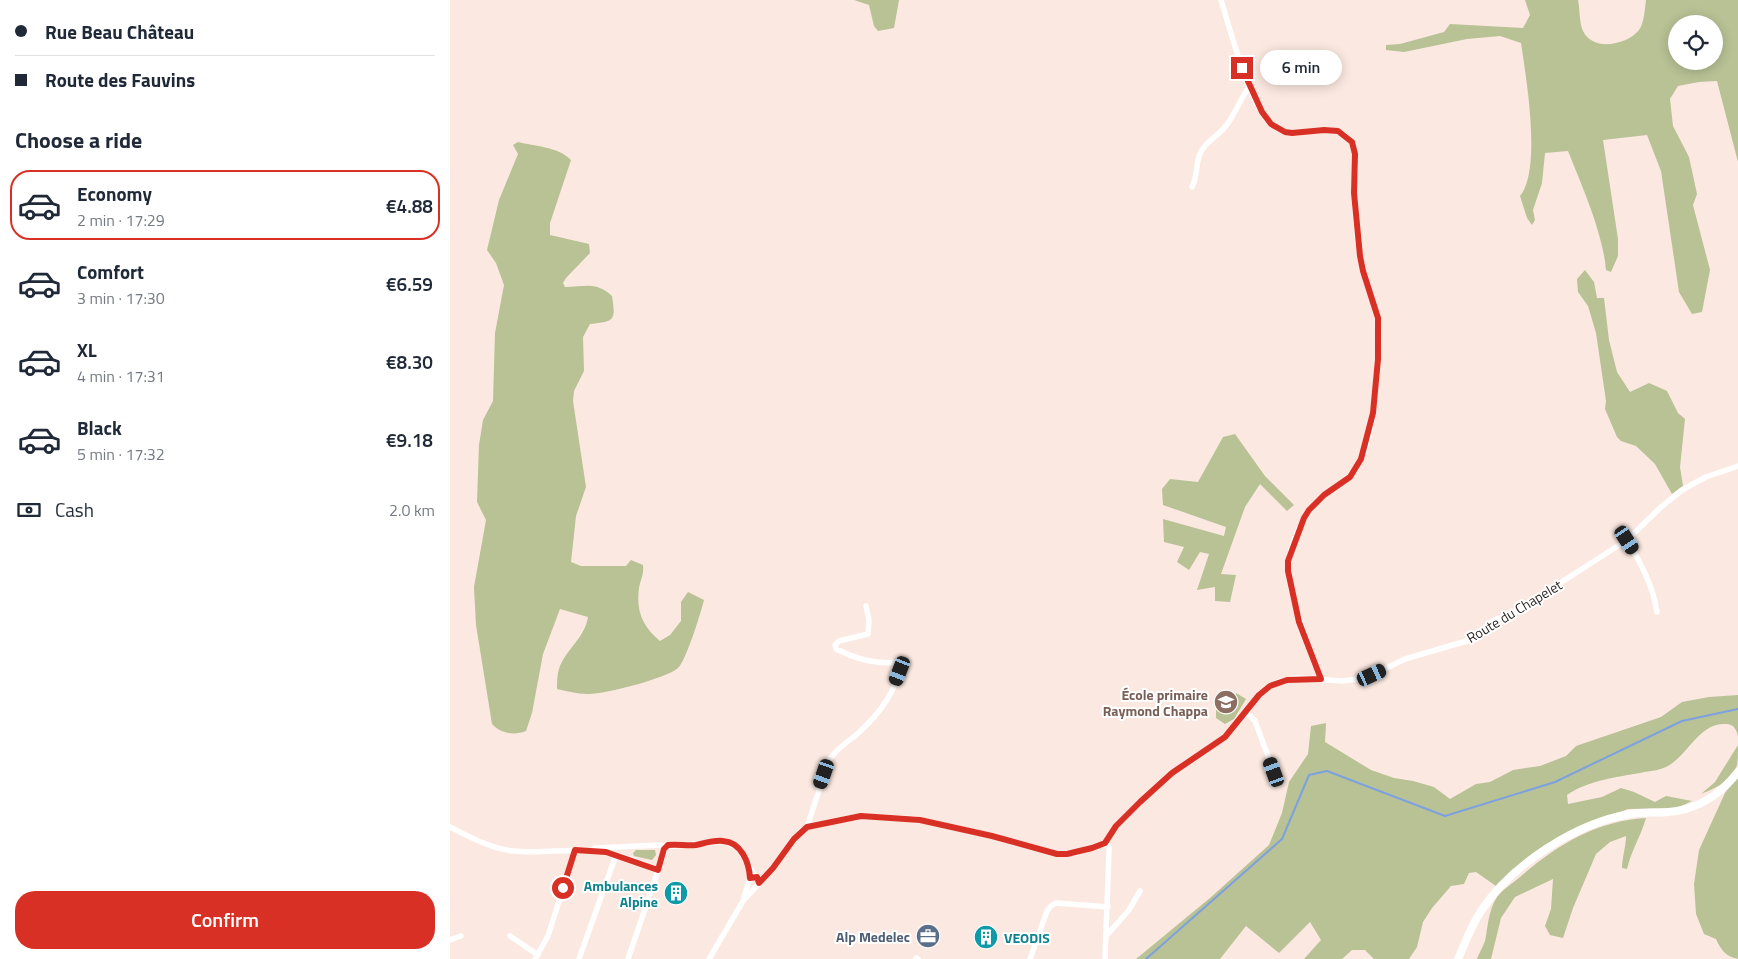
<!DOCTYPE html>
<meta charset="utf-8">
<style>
:root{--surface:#fff;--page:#f2f2f3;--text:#1f2937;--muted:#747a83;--line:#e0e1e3;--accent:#d93025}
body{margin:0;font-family:"Titillium Web",sans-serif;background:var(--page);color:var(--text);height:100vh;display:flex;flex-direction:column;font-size:19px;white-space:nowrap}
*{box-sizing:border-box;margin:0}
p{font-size:16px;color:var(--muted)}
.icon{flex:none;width:28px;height:28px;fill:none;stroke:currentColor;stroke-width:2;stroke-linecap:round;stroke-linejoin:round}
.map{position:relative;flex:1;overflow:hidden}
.sheet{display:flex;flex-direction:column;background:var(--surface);width:450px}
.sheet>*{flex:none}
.top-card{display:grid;align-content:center;height:110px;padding:0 15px;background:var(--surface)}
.tools{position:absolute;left:1218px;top:15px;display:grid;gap:10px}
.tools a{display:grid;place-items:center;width:55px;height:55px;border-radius:50%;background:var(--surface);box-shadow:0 2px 12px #0003;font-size:25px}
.end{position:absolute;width:22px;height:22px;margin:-11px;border:6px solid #d93025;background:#fff;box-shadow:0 0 0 2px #fff}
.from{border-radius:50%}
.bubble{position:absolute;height:35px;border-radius:18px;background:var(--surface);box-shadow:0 2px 12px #0003;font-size:16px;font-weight:600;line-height:35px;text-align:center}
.car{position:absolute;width:15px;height:30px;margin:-15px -8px;border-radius:6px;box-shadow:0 0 4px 1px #0007;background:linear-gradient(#222 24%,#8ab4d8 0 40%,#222 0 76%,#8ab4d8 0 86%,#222 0)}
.top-card b{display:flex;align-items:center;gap:18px;height:48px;font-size:19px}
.top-card b+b{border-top:1px solid var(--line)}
.top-card i{width:12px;height:12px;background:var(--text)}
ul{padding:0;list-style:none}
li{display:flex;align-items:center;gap:15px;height:70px;margin:0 10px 8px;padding:0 5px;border:2px solid transparent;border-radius:20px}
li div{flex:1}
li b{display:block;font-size:19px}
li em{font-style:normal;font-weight:600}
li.current{border-color:var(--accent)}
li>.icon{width:45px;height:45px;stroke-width:1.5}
h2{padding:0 15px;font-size:22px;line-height:60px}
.pay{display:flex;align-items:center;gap:12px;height:55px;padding:0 15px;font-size:19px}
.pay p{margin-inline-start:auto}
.action{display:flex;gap:10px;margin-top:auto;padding:10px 15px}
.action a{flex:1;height:58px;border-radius:20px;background:var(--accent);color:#fff;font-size:20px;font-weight:600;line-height:58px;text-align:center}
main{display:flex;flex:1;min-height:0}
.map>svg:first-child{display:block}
.green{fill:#b8c295;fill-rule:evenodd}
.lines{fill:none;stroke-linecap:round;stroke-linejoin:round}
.stream{stroke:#7da1de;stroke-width:2}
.minor{stroke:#fff;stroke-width:5.5}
.tertiary{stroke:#fff;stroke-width:8}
.route{stroke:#d93025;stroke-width:6}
.labels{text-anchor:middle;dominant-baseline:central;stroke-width:4;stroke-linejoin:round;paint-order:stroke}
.street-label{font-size:14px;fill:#261f1c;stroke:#fff}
.education-label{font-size:14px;font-weight:bold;fill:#785e54;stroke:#fff;text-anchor:end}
.culture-label{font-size:14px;font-weight:bold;fill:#0d838f;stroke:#fff;text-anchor:end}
.service-label{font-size:14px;font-weight:bold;fill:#4e5e75;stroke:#fff;text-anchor:end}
</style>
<main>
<section class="sheet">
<div class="top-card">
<b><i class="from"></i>Rue Beau Château</b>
<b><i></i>Route des Fauvins</b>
</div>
<h2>Choose a ride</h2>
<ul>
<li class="current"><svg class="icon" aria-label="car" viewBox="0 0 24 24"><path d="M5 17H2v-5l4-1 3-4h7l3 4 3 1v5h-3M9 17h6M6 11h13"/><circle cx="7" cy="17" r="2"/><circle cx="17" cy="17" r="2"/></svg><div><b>Economy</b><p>2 min · 17:29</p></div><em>€4.88</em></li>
<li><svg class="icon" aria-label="car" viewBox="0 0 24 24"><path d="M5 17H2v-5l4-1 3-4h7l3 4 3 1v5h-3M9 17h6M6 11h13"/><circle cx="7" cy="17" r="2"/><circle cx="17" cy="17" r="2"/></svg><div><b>Comfort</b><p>3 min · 17:30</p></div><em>€6.59</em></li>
<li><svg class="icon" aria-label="car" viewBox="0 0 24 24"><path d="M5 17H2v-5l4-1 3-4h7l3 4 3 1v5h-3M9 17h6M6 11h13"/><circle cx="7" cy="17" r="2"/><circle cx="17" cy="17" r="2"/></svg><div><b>XL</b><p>4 min · 17:31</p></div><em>€8.30</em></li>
<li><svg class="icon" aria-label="car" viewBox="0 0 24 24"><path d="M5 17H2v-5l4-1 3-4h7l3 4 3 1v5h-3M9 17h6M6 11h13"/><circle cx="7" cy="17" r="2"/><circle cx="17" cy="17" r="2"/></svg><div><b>Black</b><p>5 min · 17:32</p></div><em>€9.18</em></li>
</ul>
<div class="pay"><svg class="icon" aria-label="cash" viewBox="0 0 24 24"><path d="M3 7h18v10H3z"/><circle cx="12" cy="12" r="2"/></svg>Cash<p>2.0 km</p></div>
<div class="action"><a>Confirm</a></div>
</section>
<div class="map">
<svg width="1288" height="959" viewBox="0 0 1288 959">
<rect width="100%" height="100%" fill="#fbe8e0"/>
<path class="green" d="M404,0h45l-5,28 -16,3 -4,-5 -5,-21z
M1075,0h53c2,9 1,23 5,31 10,21 44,14 56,-1 5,-6 6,-22 7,-30h92v162l-21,-81 -18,1 -21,4 -8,13 3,27 16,31 8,37 -4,11 17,65 -8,42 -10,2 -13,-22 -18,-121 -14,-36 -44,5 15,99v17l-7,16 -5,-2c-3,-37 -24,-84 -38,-119l-23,2 -3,30 -9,27 2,10 -3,5 -5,-7 -7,-22c22,-27 6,-119 1,-153l-21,-7 -33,3 -63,13 -18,-2v-5l14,-1 44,-12 6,-8 73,4 7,-13zM1226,24h38v37h-38z
M68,142c16,4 41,5 53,18l-21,63v12l39,9 1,9 -24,25 -3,5 2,4c21,0 30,-6 47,9 4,26 2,25 -22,28l-7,13 1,34 -10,20 -1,10 13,86 -10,29 -5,46 10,4h45l5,-6 12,5c1,10 -2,13 -4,23 -3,23 3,38 21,53l10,-6 11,-14v-19l7,-10 16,8c-3,12 -18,61 -26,68 -11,10 -75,27 -91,26 -10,0 -20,-3 -30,-5 0,-6 0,-14 2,-20 6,-19 26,-31 29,-52l-28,-8 -17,45 -11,59 -6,18c-12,5 -26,2 -34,-7l-16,-99 -2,-38 12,-67 -9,-18 2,-57 4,-25 10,-19 2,-68 9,-48 -8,-22 -9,-13 12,-50 19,-46 -5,-9z
M1135,270l9,12 3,16h7l5,42 8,32 13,20 19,-9 18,8 11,22 7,6 -5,48 3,19 -11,8 -17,-30 -19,-18 -15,-5 -4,-4 -12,-28 1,-8 -10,-68 -8,-27 -10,-14 -1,-13z
M785,434l30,42 29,29 -7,6 -27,-27 -15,23 -24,67 15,1 -6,27 -15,-1v-14l-18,3 12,-36 -9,-2 -11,18 -12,-8 7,-15 -20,-5 -1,-23 61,17 2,-9 -63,-22 -1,-16 8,-10 28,3 25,-45z
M786,693l10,6 -12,20 -9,5 -9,-6v-9l7,4z
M1288,695v41c-2,-7 -4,-12 -12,-12 -27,-2 -38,32 -60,43 -8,4 -18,4 -26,6 -24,4 -53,8 -73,22l1,9 34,-7 19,-9 13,4 21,10 11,-6 26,5 -15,7 -49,1 -38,14 -50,26 -44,37 -20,-14 -7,1 -5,11 -13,2 -19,22 -9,14 -6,25 -8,12h-35l-9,-9h-13l-10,9h-38l17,-19 -11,-18 -31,31 -33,-27 -26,33h-84l74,-61 59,-53 13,-32 7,-31 19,-28 3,-28 15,-3 -1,19 46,28 23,8 19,3 21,6 16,12 26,-15 14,-2 23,-12 27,-4 26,-10 10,-10 85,-29 21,-15 27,-5z
M1288,745c0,6 0,15 -1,20 -6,16 -21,23 -36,29l14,-12z
M1288,776v183c-13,-3 -17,-9 -22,-20l-12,-5 -8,-20 -2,-30 5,-34 26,-57z
M1196,818c-5,18 -15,33 -19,51l-5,-1c0,-11 4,-21 4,-32l-16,6 -14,12 -23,54 -10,30 -13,-3 -5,-9 6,-17 2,-30 -38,18 -14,21 -10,41h-14c2,-6 6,-12 8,-18 3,-14 3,-30 12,-44 5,-7 16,-14 23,-20 37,-32 76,-56 126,-59z
M186,850h19l1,5 -4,5 -18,-4 -1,-3z"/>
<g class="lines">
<path class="stream" d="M696,959l136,-120 27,-64 18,-4 118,45 110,-34 127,-61 56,-12"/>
<path class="minor" d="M771,0c9,29 29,107 51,125 6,5 14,8 22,8 17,-1 41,-9 54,5 13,12 5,38 6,54 1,25 3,55 9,79 5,19 14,35 15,54 2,13 0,27 -1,40 -2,32 -3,73 -20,102 -7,14 -21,19 -33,28 -18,14 -36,50 -36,74 0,6 2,13 3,19 6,32 20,61 30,91
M742,187c5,-10 4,-20 7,-31 5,-14 17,-18 26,-29 10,-12 15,-28 24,-40
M1177,540c14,23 26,46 30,72
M796,712l9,9 19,51
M0,827c20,10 41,22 64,24 28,3 57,-3 85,0 20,2 40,12 58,18
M357,827l22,-67c7,-10 16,-17 26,-24 23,-20 42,-44 47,-75 -23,5 -46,-2 -66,-12l-1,-4 4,-4 29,-7 1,-14 -3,-14
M655,843l11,-17 24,-24 32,-29 53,-36 34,-42 11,-9 8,-4 19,-4 46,3 15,-2 14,-4 33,-16 65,-19 24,-20 18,-6 115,-74 33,-32 22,-18 24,-13 32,-11
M145,848l66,-3 5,2 59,-6 14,8 16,27
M294,897l6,-19v-8
M657,935l22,-25 11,-19
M60,936l28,19
M0,940l11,-4
M466,958l2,1
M85,959l13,-23 27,-86
M129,959l37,-104
M178,959l38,-112
M259,959l34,-58 30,-33 27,-36 7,-5 7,-2 47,-9 55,3 76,17 65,18 20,-1 28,-10
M580,959l17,-48 4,-5 5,-3 52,4
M655,959l4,-109v-3l-4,-4"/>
<path class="tertiary" d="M1008,959c7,-16 13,-33 23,-48 30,-46 95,-88 149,-97 13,-2 25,-1 38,-2 30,-2 52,-17 70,-40"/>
</g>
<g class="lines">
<path class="route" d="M113,888l12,-38 31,2 52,18 6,-21 4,-4c10,-1 19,1 28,0 9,-2 18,-5 27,-4 18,1 26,21 27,37l7,-1 2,6 14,-15 21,-29 13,-12 54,-11 59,4 72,16 65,18h10l25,-6 13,-5 11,-17 24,-24 32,-29 53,-36 34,-42 11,-9 17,-6 34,-1 -22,-57 -11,-51v-10l16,-43 5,-8 15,-15 26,-18 11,-18 12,-46 5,-54v-41l-15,-47 -3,-15 -6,-63 1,-39 -3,-12 -14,-11 -14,-1 -32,3 -7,-1 -14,-8 -9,-12 -20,-44"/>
</g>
<defs>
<g id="school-disc" transform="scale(1.25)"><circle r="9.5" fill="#8d6e63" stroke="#fff"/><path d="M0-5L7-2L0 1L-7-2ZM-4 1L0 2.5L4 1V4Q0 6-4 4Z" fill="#fff"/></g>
<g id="building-disc" transform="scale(1.25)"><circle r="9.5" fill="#0f9aa8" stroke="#fff"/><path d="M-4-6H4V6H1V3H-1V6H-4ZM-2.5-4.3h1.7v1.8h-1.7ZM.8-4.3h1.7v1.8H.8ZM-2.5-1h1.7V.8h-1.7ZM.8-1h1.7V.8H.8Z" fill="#fff"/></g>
<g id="office-disc" transform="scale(1.25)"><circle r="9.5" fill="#5c6f8a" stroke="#fff"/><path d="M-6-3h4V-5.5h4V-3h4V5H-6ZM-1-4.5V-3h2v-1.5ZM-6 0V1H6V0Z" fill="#fff"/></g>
</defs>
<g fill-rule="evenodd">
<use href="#school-disc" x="776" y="702"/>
<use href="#building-disc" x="226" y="893"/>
<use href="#office-disc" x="478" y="936"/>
<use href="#building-disc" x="536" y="937"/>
</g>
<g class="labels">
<g class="street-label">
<text transform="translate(1064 611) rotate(-31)">Route du Chapelet</text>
</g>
<g class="education-label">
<text x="758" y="694">École primaire<tspan x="758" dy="16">Raymond Chappa</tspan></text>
</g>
<g class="culture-label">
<text x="208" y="885">Ambulances<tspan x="208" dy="16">Alpine</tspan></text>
<text x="554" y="937" text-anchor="start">VEODIS</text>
</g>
<g class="service-label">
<text x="460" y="936">Alp Medelec</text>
</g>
</g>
</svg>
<div class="tools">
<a><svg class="icon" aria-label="locate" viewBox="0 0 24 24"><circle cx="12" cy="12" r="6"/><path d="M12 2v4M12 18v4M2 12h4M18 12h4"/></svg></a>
</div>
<i class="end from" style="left:113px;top:888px"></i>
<i class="end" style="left:792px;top:68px"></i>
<div class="bubble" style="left:810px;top:50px;width:82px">6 min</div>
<i class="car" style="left:1177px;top:540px;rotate:147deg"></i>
<i class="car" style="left:450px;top:671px;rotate:201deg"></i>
<i class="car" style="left:922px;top:675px;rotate:65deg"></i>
<i class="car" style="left:824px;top:772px;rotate:340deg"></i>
<i class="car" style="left:374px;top:774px;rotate:199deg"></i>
</div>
</main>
